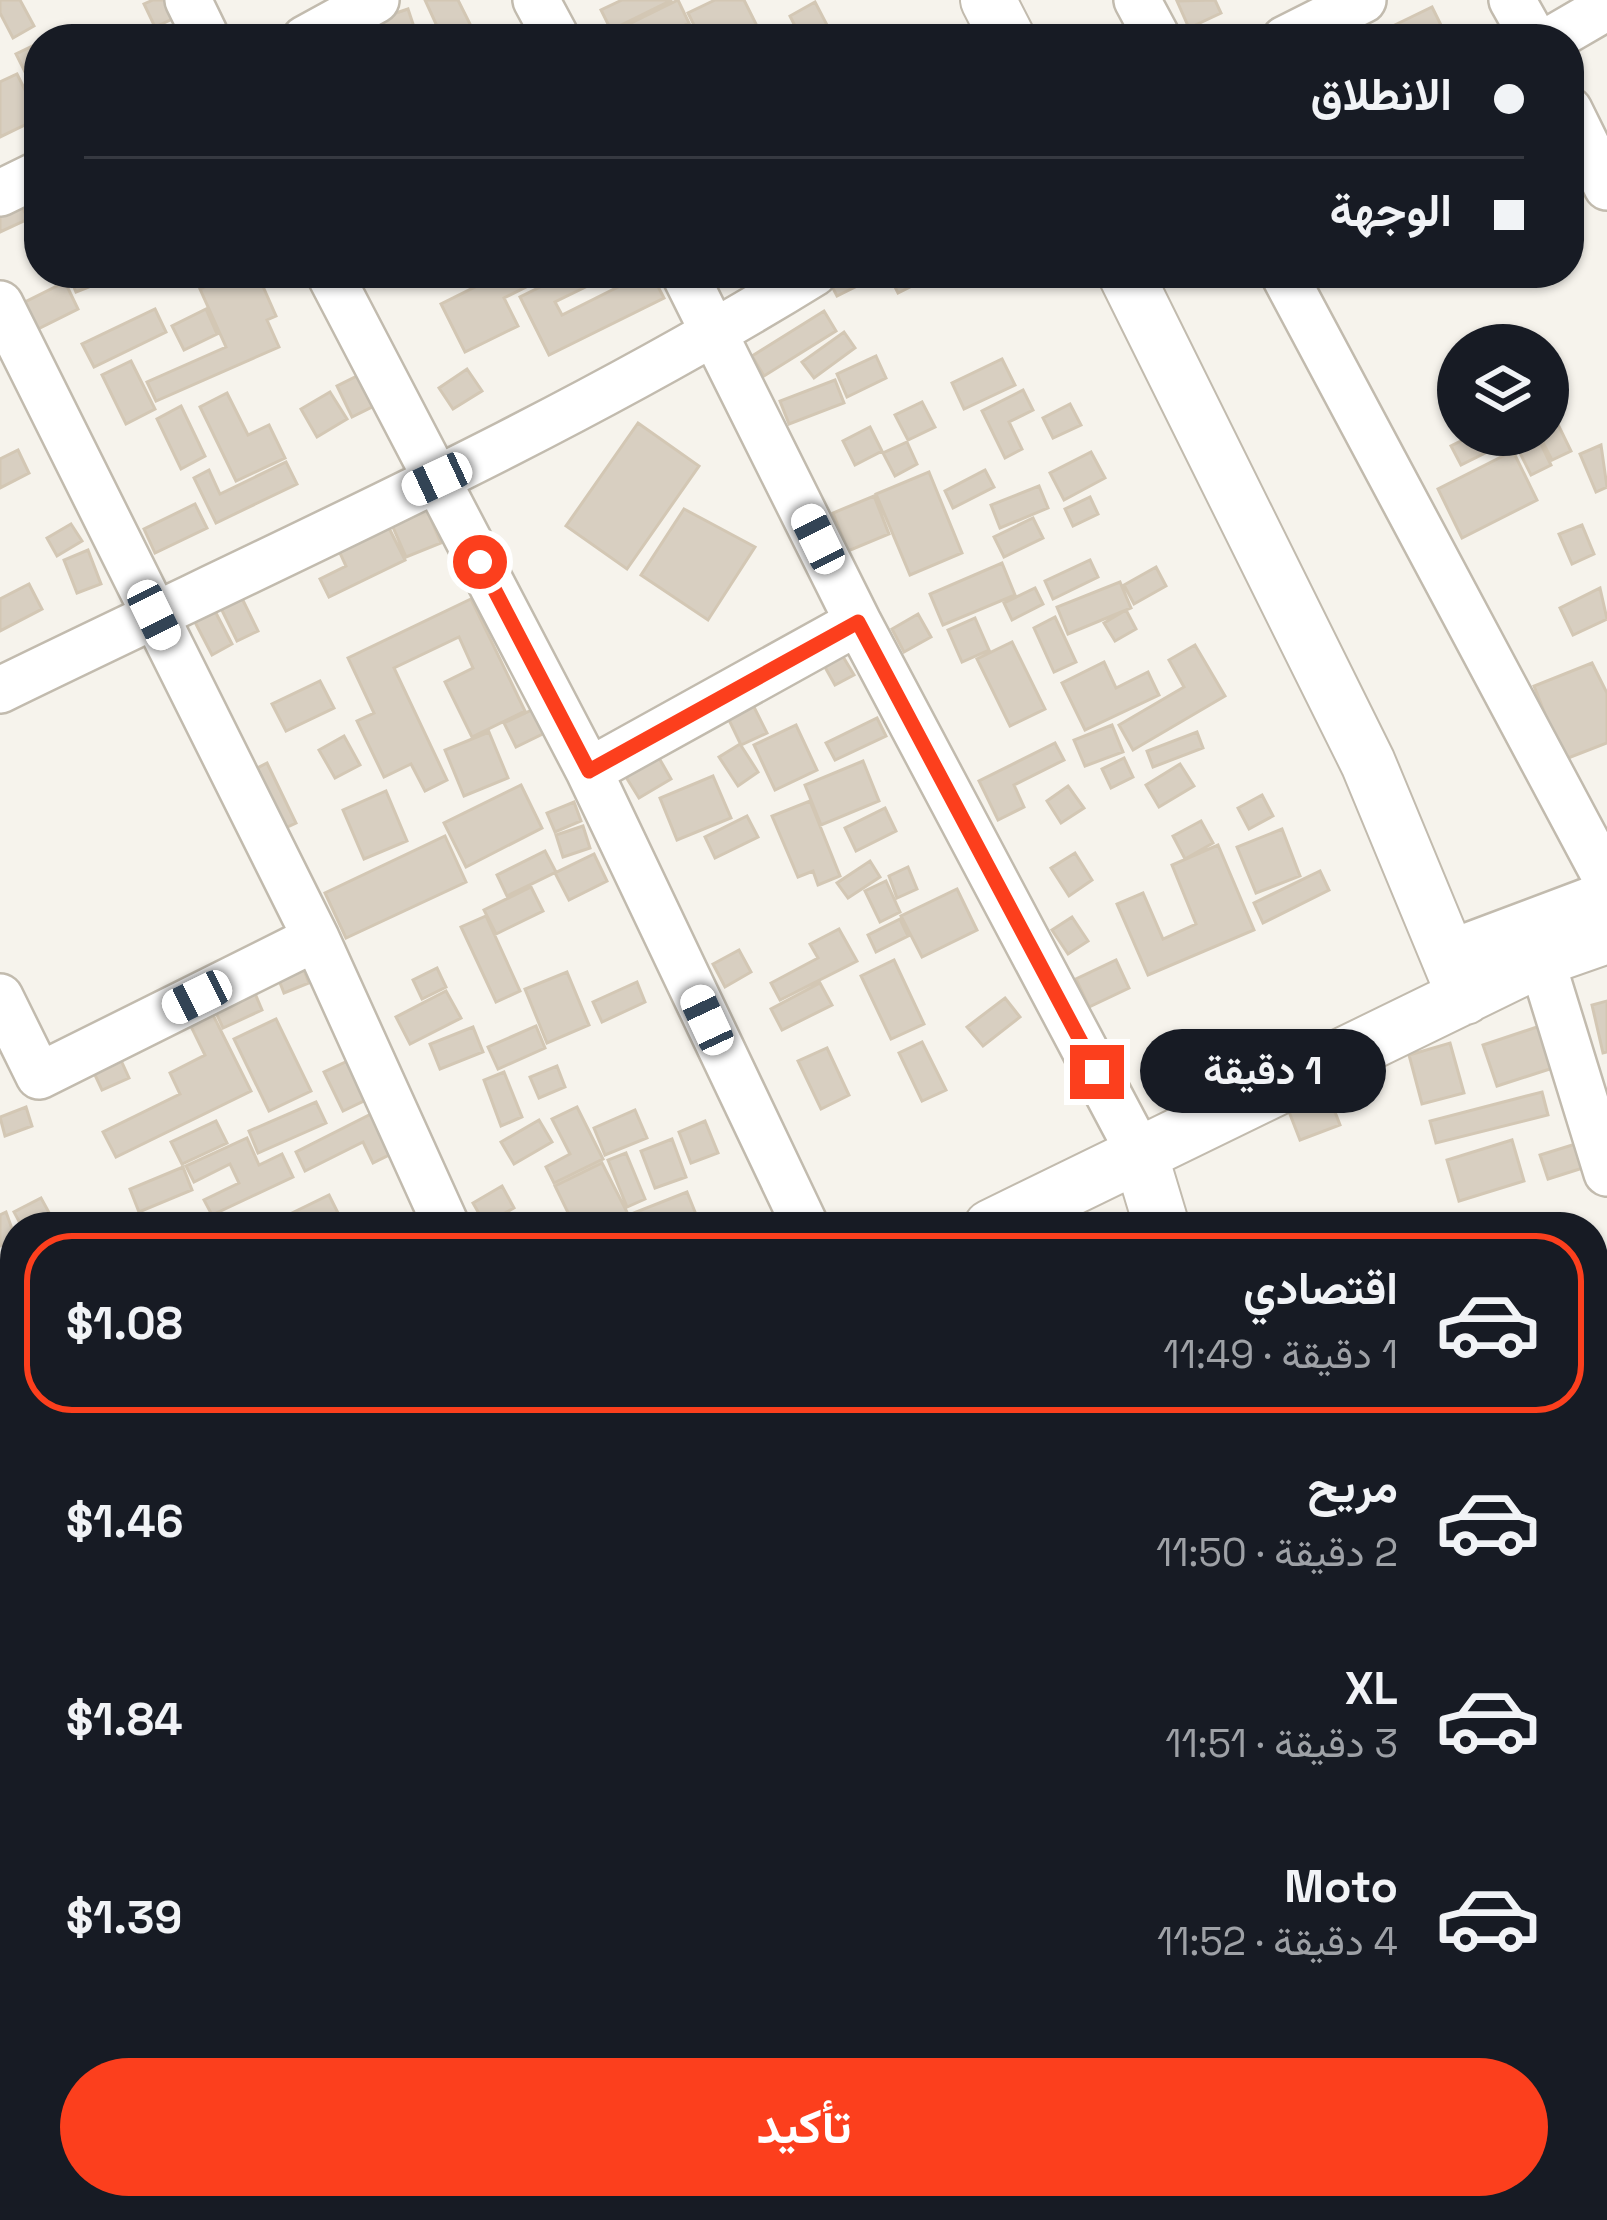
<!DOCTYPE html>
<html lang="ar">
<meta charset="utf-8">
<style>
:root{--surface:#171b24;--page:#20242c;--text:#f1f3f6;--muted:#9ea1a6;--line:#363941;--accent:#fc3f1d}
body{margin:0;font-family:"Space Grotesk",Vazirmatn,sans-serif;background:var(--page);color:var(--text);direction:rtl;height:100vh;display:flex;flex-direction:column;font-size:45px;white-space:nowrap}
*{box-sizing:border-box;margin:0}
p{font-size:39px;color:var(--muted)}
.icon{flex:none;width:66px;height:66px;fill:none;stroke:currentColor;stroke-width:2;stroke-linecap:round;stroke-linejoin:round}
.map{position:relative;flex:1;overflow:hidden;direction:ltr}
.drawer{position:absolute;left:0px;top:1212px;width:1608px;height:1008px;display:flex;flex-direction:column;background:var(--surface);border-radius:48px 48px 0 0;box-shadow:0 3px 9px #0004;direction:rtl}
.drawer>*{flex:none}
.hud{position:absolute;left:24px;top:24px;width:1560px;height:264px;border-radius:48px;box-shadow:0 3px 9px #0004;direction:rtl;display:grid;align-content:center;height:264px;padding:0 60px;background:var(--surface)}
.fabs{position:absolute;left:1437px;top:324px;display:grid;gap:24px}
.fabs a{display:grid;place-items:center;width:132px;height:132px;border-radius:50%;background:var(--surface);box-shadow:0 3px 9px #0004;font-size:60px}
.end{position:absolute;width:54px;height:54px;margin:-27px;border:15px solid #fc3f1d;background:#fff;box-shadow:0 0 0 6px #fff}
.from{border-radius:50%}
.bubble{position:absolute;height:84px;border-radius:42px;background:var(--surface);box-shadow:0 3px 9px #0004;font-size:39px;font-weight:700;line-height:84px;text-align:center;direction:rtl}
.car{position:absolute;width:36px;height:72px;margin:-36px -18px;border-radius:15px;box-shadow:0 0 9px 3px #0007;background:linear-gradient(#fff 24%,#345 0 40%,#fff 0 76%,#345 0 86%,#fff 0)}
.hud b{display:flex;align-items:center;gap:42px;height:114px;font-size:45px}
.hud b+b{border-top:3px solid var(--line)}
.hud i{width:30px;height:30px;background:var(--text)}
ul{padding:21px 0 0;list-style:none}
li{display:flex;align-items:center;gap:36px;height:180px;margin:0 24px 18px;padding:0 36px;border:6px solid transparent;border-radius:48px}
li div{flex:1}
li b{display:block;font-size:45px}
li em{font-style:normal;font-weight:700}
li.current{border-color:var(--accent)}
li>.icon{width:108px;height:108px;stroke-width:1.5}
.button{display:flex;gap:24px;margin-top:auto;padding:24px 60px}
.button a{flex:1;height:138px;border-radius:72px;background:var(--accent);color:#fff;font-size:48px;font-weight:700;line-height:138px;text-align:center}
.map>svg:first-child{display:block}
.building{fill:#d8cfc1;stroke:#d3c7b4;stroke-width:3}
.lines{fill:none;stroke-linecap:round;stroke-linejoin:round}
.minor-casing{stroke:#c2bbae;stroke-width:50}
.tertiary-casing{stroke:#c2bbae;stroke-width:58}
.minor{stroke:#fff;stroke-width:45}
.tertiary{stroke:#fff;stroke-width:54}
.route{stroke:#fc3f1d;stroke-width:15}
</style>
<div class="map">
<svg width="1607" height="2220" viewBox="0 0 1607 2220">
<rect width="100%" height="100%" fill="#f6f3ec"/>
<path class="building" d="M0,0h20l14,26 -21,12 -13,-25z
M153,0h21l7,15 -26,12 -11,-23z
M425,0h33l12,24 -28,13z
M622,0h50l-61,30 -10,-20z
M678,0l11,23 -32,16h-35l-5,-9z
M715,0h29l13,26 -28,13h-43l12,-6 -10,-20z
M1215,0l6,13 -32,15 -12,-27z
M815,2l12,23 -26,13 -11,-22z
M1432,7l10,20 -24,12h-52z
M408,9l10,30h-34l-6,-20z
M39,43v52l-2,1 -21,-42z
M17,74l22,44 -39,19v-55z
M18,198l10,21 -28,13v-26z
M68,273h56l-48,19z
M236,273h21l19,43 -9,4 12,27 -123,54 -9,-19 79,-35 -26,-58z
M503,273h37l2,6 -38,19 14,28 -53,26 -24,-48z
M543,273l63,4 -51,25 7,13 84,-42h5l13,25 -115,57 -29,-58 28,-14z
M825,273h34l4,10 -26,13z
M888,273h50l-40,20z
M65,282l13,27 -42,21 -13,-27z
M155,309l11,23 -72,35 -12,-23z
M206,309l11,25 -33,16 -12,-24z
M824,311l12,20 -72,45 -12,-20z
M844,332l11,16 -41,30 -12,-16z
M876,356l10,22 -39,19 -10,-23z
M1002,359l13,26 -51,24 -12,-26z
M131,361l24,48 -29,15 -24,-49z
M467,369l15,22 -29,18 -14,-21z
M361,374l15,31 -24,12 -15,-31z
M835,380l9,23 -55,21 -9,-23z
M1023,390l10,20 -24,12 13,27 -17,9 -23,-47z
M330,392l17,27 -30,18 -16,-28z
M227,393l21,42 21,-10 16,33 -49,23 -36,-74z
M922,402l13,25 -27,13 -13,-25z
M1070,404l11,21 -28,13 -10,-20z
M1548,404l23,47 -19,9 -13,-25h9z
M181,406l24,50 -24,13 -24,-50z
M638,423l61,43 -72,103 -61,-43z
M870,427l12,24 -27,14 -12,-24z
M1473,435h13l7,14 -32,16 -10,-19z
M1537,436l14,29 -20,10 -14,-28z
M907,442l10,22 -22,12 -12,-23z
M1601,445l6,42 -11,5 -16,-38z
M18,450l11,23 -29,15v-29z
M1513,451l24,49 -75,38 -24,-49z
M1091,452l14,26 -41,22 -14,-27z
M286,462l11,22 -81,39 -22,-45 15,-8 11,24z
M985,470l9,17 -41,21 -8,-17z
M929,472l33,81 -52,22 -34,-81z
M1039,486l9,22 -48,20 -9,-23z
M874,496l15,38 -41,17 -15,-38z
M1090,497l8,17 -25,12 -8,-17z
M424,503l17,40 -35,14 -17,-39z
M195,504l12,24 -52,25 -11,-24z
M684,509l71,38 -47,73 -67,-45z
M384,518l21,42 -76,37 -9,-18 26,-13 -11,-24z
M1033,518l10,20 -39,19 -10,-20z
M71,524l11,17 -25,15 -10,-18z
M1582,525l12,29 -22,10 -13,-30z
M88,550l13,34 -24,9 -13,-33z
M1090,560l8,17 -45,22 -8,-18z
M1002,563l13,32 -72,30 -13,-31z
M1156,567l10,19 -32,18 -10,-19z
M233,580l25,51 -21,10 -25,-51z
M1120,582l11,26 -63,26 -11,-27z
M29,584l13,25 -42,22v-32z
M203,588l29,56 -20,11 -29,-56z
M1035,588l8,16 -31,16 -8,-17z
M1600,588l7,31 -34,16 -13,-27z
M471,599l54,112 -53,26 -27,-55 28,-14 -14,-31 -65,31 53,112 -22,11 -14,-27 -27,13 -27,-56 17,-8 -26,-55z
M1126,610l10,19 -21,12 -11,-18z
M918,614l13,23 -27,15 -12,-23z
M1055,617l21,45 -22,10 -20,-44z
M975,618l14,32 -27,12 -14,-32z
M1012,642l33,67 -35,17 -33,-67z
M1195,645l30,51 -92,54 -14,-25 65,-38 -15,-27z
M839,650l15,25 -19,10 -14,-25z
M1104,662l12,26 32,-16 11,23 -74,35 -23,-47z
M1592,663l15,30v50l-44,17 -29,-74z
M320,681l14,27 -48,23 -14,-27z
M741,681l26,52 -26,12 -25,-52z
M551,701l12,23 -47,23 -12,-24z
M877,718l9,18 -51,24 -9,-17z
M796,725l21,45 -42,20 -21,-45z
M1112,725l11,27 -38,14 -11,-26z
M489,732l19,46 -44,18 -19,-46z
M1197,732l6,16 -50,19 -6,-16z
M344,736l16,29 -25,13 -16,-28z
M1055,743l9,17 -50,25 10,22 -26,13 -19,-39z
M740,744l18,28 -20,14 -19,-29z
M659,758l12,21 -32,19 -13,-21z
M1124,758l9,19 -22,11 -9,-19z
M863,761l16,40 -58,24 -16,-40z
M267,763l29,60 -28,13 -28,-59z
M1180,764l14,22 -35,21 -13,-22z
M713,776l18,42 -54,22 -17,-42z
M521,785l21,43 -76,39 -22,-44z
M1068,786l16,22 -23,15 -14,-22z
M386,791l21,50 -43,18 -21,-49z
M1262,795l11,21 -24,13 -11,-21z
M810,801l30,75 -22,9 -5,-14 -15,6 -26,-61z
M574,802l7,19 -26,11 -8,-19z
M885,808l11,23 -40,20 -11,-23z
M747,816l11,21 -43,21 -10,-21z
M1201,821l12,22 -28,16 -12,-23z
M583,826l7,22 -27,9 -7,-22z
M1282,829l18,47 -44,17 -19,-46z
M445,836l21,46 -120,56 -21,-45z
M1218,845l36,85 -106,45 -31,-71 26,-11 20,46 33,-15 -24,-59z
M545,851l11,21 -49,24 -10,-21z
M1075,853l17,27 -23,16 -18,-28z
M594,854l13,27 -38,19 -14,-27z
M870,861l10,16 -32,21 -11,-15z
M908,867l9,22 -20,9 -8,-22z
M1320,871l9,19 -66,33 -9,-20z
M886,881l14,31 -20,10 -15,-31z
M531,887l12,24 -47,23 -12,-24z
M957,889l20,41 -55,27 -21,-41z
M486,916l34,75 -24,11 -35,-75z
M1072,917l16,24 -20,13 -16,-24z
M900,919l8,17 -32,16 -8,-17z
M839,929l18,32 -77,39 -9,-17 47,-25 -8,-14z
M739,950l12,22 -26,15 -12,-23z
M298,955l11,28 -25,10 -11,-28z
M894,960l30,64 -33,15 -30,-63z
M1116,960l13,28 -40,19 -13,-28z
M437,968l9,19 -24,12 -9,-19z
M567,972l22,53 -42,18 -22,-54z
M637,982l8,20 -43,20 -9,-20z
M820,983l12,22 -50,25 -11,-21z
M251,984l11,26 -39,18 -12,-26z
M446,991l15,27 -51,26 -14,-27z
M204,997l47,94 -135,66 -13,-25 77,-38 -10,-21 35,-18 -23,-47z
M1005,998l15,19 -37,29 -16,-19z
M1607,1001v51l-4,1 -11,-48z
M276,1019l35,72 -42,20 -35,-72z
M1543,1025l13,42 -59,19 -14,-41z
M536,1026l9,22 -47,21 -10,-22z
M473,1027l10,25 -43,17 -10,-25z
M922,1042l24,48 -24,11 -23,-48z
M1450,1043l14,50 -42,11 -13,-49z
M114,1045l15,33 -27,12 -15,-32z
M827,1048l22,47 -28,14 -23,-48z
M352,1059l18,39 -27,13 -19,-39z
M557,1066l8,21 -26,11 -9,-21z
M504,1072l18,45 -21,9 -17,-46z
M1542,1092l6,23 -112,28 -6,-22z
M1328,1094l12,31 -40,15 -12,-31z
M316,1102l10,21 -68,30 -9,-22z
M26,1107l6,19 -27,10 -5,-19z
M577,1107l26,52 -49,24 -8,-16 24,-13 -18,-35z
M635,1110l12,28 -42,17 -11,-27z
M373,1113l20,40 -20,10 -10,-21 -58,29 -9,-19z
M539,1120l13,22 -38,22 -13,-22z
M216,1121l11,22 -45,21 -11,-22z
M705,1121l13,32 -27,10 -12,-31z
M247,1138l12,27 23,-11 11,23 -81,38 -8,-15 35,-17 -9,-19 -36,18 -8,-16z
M672,1139l14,38 -31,11 -14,-37z
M1512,1140l12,41 -65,20 -12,-41z
M1579,1143l7,24 -38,12 -8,-24z
M626,1153l19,46 -18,8 -19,-47z
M602,1163l28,55 -18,9h-37l-20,-41z
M183,1167l9,23 -53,22 -9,-23z
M502,1186l12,22 -29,16 -12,-21z
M687,1192l10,25 -23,10h-37l-6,-13z
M329,1195l13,26 -14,6h-37l-5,-11z
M41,1198l11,20 -30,9 -8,-15z
M6,1212l9,25 -15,9v-31z
M15,1293v26l-15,7v-25z
M1607,1295v29l-14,3v-29z
M0,1355l15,23v11l-14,9z
M1607,1393v29l-14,4v-30z
M0,1451l15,25v16l-15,9z
M1607,1461v27l-14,4v-27z
M1607,1556v63l-14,3v-63z
M1607,1698v54l-7,4 -7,-13v-38z
M15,1806v54l-12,5 -3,-53z
M1607,1822v53l-14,4v-52z
M1606,1911l1,29 -14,4v-29z
M1601,1946l6,44 -14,5v-46z
M15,1959v31l-14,5 -1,-30z
M15,2159v39l-5,2 -10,-35z
M24,2205h33l5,13 -45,2 -4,-10z
M356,2205h26l5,15h-47l-3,-10z
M479,2205h24l3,14 -25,1z
M564,2205h10l7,15h-31l-4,-8z
M764,2205h41l6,15h-41z"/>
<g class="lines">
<g class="minor-casing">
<path id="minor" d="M188,0l19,39
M536,0l21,39
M1137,0l21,39
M1512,0l22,39
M305,39l71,-39
M1285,39l78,-39
M1552,39l55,-32
M1569,110l38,77
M0,193l39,-19
M329,273l260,498 217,456
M684,273l174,349 282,532
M1283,273l324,607
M0,304l316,634 131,289
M0,690c274,-134 555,-257 814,-417
M589,771l269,-149
M1450,953l157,-59
M1541,959l66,214
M0,997l39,79 277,-138
M1593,1807l14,-3
M273,2205l4,15
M450,2205l4,15
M751,2205l4,15
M1041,2205l4,15
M211,2220l11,-15"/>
</g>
<g class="tertiary-casing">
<path id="tertiary" d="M988,0l20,39
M1125,273l243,490 97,234
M1140,1154l22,73
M991,1227l550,-268 66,-23
M0,1730l15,-7
M1437,2205l4,15"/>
</g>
<use href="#minor" class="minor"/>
<use href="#tertiary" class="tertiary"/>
</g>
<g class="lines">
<path class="route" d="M480,562l109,209 269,-149 239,450"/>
</g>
</svg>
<div class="fabs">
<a><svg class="icon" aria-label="layers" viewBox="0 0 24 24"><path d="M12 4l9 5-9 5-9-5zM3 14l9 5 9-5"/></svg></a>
</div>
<i class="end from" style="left:480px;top:562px"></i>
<i class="end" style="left:1097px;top:1072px"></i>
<div class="bubble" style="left:1140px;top:1029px;width:246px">1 دقيقة</div>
<i class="car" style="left:437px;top:479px;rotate:245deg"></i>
<i class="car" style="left:818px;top:539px;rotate:334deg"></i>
<i class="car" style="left:154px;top:615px;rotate:154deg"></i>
<i class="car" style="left:197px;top:997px;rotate:244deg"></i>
<i class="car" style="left:707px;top:1020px;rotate:335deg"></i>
<div class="hud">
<b><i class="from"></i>الانطلاق</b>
<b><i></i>الوجهة</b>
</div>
<section class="drawer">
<ul>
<li class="current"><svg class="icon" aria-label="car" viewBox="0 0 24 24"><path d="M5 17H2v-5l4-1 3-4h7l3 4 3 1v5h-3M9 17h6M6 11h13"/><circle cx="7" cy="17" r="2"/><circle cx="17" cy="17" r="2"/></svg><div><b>اقتصادي</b><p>1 دقيقة · 11:49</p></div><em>$1.08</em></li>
<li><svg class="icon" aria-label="car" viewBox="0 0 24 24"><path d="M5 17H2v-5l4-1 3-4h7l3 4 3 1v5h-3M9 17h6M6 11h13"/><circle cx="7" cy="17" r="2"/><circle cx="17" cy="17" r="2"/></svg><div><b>مريح</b><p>2 دقيقة · 11:50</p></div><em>$1.46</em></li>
<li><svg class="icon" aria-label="car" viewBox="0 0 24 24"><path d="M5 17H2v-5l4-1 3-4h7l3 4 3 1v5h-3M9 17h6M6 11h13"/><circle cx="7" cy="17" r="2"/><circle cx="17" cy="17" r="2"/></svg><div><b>XL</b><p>3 دقيقة · 11:51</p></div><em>$1.84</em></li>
<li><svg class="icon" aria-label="car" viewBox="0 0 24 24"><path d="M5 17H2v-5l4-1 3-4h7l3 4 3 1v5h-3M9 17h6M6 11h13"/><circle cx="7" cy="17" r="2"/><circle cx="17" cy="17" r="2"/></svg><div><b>Moto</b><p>4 دقيقة · 11:52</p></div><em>$1.39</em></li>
</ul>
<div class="button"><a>تأكيد</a></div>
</section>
</div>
